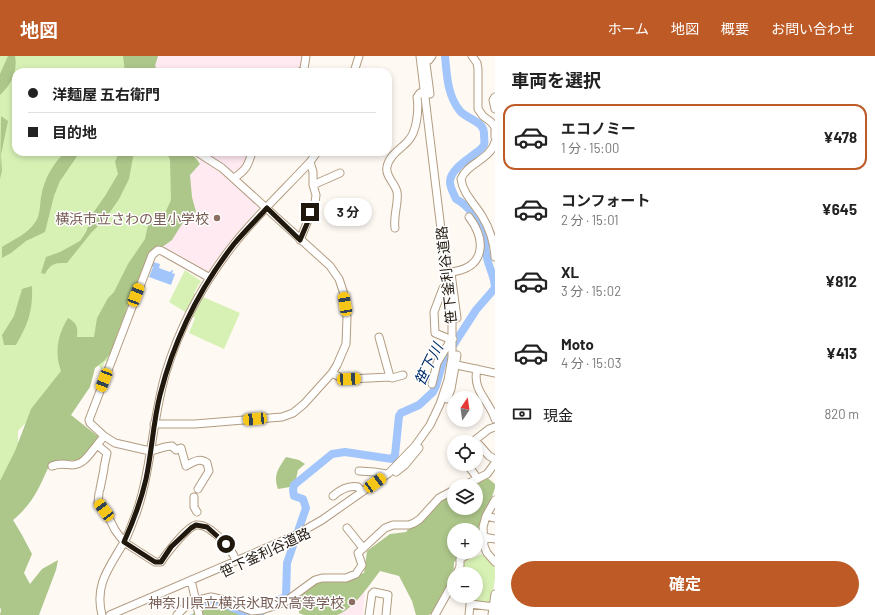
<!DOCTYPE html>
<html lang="ja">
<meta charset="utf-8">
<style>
:root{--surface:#fff;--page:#f6f6f6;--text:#222;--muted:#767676;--line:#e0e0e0;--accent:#be5a26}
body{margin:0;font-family:Barlow,"Noto Sans JP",sans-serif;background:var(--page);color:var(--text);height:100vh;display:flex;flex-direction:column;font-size:15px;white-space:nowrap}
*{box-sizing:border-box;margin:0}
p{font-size:13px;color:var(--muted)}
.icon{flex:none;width:22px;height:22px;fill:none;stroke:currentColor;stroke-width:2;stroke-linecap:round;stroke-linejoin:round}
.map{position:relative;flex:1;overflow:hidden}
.drawer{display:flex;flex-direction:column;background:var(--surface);width:380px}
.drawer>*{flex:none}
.top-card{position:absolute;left:12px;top:12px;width:380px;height:88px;border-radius:12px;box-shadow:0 2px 6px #0003;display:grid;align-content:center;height:88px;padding:0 16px;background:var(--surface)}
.needle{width:26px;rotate:13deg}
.buttons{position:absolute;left:447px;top:335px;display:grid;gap:8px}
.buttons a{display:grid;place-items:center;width:36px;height:36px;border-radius:50%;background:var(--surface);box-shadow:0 2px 6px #0003;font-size:20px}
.end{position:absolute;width:18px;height:18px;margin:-9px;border:5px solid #20170d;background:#fff;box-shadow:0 0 0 2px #fff}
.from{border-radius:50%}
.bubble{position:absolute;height:28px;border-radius:14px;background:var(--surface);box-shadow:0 2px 6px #0003;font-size:13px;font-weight:700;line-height:28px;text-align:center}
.car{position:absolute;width:12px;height:24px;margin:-12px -6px;border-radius:5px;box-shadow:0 0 3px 1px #0007;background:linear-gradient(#f5c518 24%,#345 0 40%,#f5c518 0 76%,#345 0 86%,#f5c518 0)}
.top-card b{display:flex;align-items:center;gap:14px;height:38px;font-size:15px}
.top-card b+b{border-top:1px solid var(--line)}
.top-card i{width:10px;height:10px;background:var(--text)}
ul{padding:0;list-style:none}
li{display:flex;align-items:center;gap:12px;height:66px;margin:0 8px 6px;padding:0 8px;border:2px solid transparent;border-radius:12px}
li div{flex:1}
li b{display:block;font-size:15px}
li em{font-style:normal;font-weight:700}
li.active{border-color:var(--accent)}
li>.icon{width:36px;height:36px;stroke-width:1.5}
h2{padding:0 16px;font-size:18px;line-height:48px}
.pay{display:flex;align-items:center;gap:10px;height:44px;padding:0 16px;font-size:15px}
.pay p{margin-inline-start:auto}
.cta{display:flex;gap:8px;margin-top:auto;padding:8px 16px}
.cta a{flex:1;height:46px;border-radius:24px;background:var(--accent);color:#fff;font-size:16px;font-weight:700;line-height:46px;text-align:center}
header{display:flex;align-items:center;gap:24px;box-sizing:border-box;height:56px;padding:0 20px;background:var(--accent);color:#fff}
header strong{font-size:19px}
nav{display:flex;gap:22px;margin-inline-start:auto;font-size:14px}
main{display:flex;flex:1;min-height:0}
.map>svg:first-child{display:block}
.education{fill:#feeaf0}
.green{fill:#d7f1b5}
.forest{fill:#adc68a}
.water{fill:#a2c6fc}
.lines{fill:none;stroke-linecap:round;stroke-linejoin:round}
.stream{stroke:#a2c6fc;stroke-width:1.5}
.river{stroke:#a2c6fc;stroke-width:8}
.minor-casing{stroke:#b29c81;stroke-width:9}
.minor{stroke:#fff;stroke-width:7}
.route{stroke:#20170d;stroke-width:5}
.education-dot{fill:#8d6e63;stroke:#fff;stroke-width:1.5}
.labels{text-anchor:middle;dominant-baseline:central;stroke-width:3;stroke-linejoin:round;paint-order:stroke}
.education-label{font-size:14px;fill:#785e54;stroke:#fff;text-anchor:end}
.street-label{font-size:14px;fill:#20170d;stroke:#fff}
.water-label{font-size:15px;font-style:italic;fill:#032e6b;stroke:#fff}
</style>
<header>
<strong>地図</strong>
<nav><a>ホーム</a><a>地図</a><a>概要</a><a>お問い合わせ</a></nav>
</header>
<main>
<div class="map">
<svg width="495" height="559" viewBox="0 0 495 559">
<rect width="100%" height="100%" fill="#fef9f3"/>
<path class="education" d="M154,0h149l-2,9 -9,7h-136l-5,-11z
M202,96h46l-2,8 -7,9 -7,3z
M201,103l20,12 38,36 -39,48 -13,19 -44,-25 -1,-7 28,-52v-21h7z
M365,533l-2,26h-41z"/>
<path class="green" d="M0,0h136l3,16h-123v80h155l12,23 -34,76 -41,111 -3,-1 -3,8 -5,-4 -66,52 -13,14v20l-18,33z
M185,214l16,11 -7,12 46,20 -16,36 -35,-16 6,-15 -26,-16z
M482,498l13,13v11l-4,26 -31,-4v-4h16v-22h-17l4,-12z"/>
<path class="forest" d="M8,0h7c3,15 -4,29 -15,39v-21z
M123,0h35l-3,10 4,6h-34z
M1,60l7,5 -7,34 1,16 -2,8z
M65,96h15l-20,29 -6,15 -9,36 -19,9 -15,12 -9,5v-11c11,-7 27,-14 34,-26 4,-6 4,-17 5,-24 3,-18 11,-32 24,-45z
M119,96h15l-5,27 -10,20 -13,19 -15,15 -24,30c-12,0 -16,0 -22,11l-4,-1 5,-16 14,-5 20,-11 6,-9 7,-19 12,-17 13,-22 -3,-12z
M167,96c16,0 24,-3 33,12l-10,11 2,22 4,15 -14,12 -10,16 -21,15 -22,44 -4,15 -8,20 -5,17 -7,9 -10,8 -5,19 -19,28 29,23 -20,23 -13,-1 -18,6c-11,24 -16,37 -36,54l9,15 10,19 -8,19 6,11 12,-15 16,-9 -2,10 -17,45h-39l1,-5 -1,-3v-126l15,-30 16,-42 30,-38c-7,-19 -3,-37 7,-53 9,5 10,9 9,19h17l3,-19 11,-20 6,-6 14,-28 17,-25 3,-14 17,-12 6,-13 -1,-40z
M32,230c1,25 -4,38 -16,59h-12l-2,-10 12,-19 8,-27z
M286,401l13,3 6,4 -7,6 -2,9 -6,8 -12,2c-5,-14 0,-20 8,-32z
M484,419l11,9v4l-19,56v-14h-22v22h12l-12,10 -1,23 -20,27 -4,3h-13l-4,-14 -13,-25 -19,-5c-11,14 -26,38 -43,44h-33l-5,-2 1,-15 10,-14 13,-4 13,1 28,-8 3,-22 23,-17 16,-2 10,-14 33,-24 5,-1v15h22v-22h-5l4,-2z
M207,549l32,1 15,9h-62l3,-4z"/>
<path class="water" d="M153,206l7,2 -1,4 11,4 2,-2h1l-1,3 3,1 -4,11 -22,-8 4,-10 -2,-1z"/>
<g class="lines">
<path class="stream" d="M191,559h1"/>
<path class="river" d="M204,548l10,-3 5,1 31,13
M259,559l7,-10 17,-7 3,-2 1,-33 19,-55 -3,-9 -9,-3 -1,-6 1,-5 38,-31 13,-2 47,7 3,-4 4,-39 2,-3 18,-8 14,-13 3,-6 7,-25 33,-51 19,-22c0,-11 -6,-20 -8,-30 -2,-8 -2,-15 -3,-22 -4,-15 -15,-30 -28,-37 -2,-5 -6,-11 -6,-17 0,-11 15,-21 23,-27 4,-3 9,-6 11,-10 1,-3 0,-7 0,-10 1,-14 -16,-15 -24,-24 -13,-16 -13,-36 -15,-55"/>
<g class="minor-casing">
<path id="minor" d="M425,0l5,38
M472,0l5,7 1,6v40l5,7 8,6 4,5v10
M426,5l3,-1 3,-4
M300,16l4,-3 2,-13
M354,16l5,-16
M495,41l-2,3 2,9
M495,86c-5,18 -28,21 -34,37 2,15 13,24 21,37 8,13 12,26 13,41
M234,122c12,-8 14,-12 18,-26
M313,129l27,-12
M395,172c-2,-11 4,-27 2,-36 -2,-9 -12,-16 -10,-25 2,-12 14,-18 21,-26 9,-9 11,-32 9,-44l3,-4 9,-2
M300,184l15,-37 1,-8 -3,-10v-13l-3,-10
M451,216c34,-4 36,-31 18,-55
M451,217l6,45
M379,281l11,40 2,1 11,-3
M450,286l-3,-4 -12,-5 -1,-21 9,-24 9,-1
M452,308l43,9
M477,313c-5,22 12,31 18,50
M332,317l11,6h6l41,-2
M432,328l5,-21 12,-20 4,-4
M447,343l4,-10 6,-34
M154,368h41l87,-7 11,-4 11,-9 28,-31 5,-8 9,-21 1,-27 -4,-26 -4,-12 -9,-13 -108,-98 -25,-16
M495,371l-6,2 -14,11 14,16 6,3
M467,408l11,15
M52,410c7,-3 13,-2 20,-1 12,0 18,-12 25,-20
M104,411l3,-14 -10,-8 7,-9
M359,415l15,1 13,2
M396,416l9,-7 14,-17
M463,430l24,-12 8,-11
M100,433l4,-20
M198,433l11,-18 -2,-8c-7,-6 -14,-1 -21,3l-5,-18 -5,2 -4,-4c-8,0 -14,4 -22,5l-35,-8 -11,-7 -14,-13 -1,-3 63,-165 6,-5 4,1 48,27
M99,437l-1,10 11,15 6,12 9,12 31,20h6c5,-8 26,-35 35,-37 9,-1 16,6 22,11 7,7 15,15 18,25
M333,440c7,-6 15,-11 25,-9l4,5
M194,441v10l3,5
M495,444l-9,16 -3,11 1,19 3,7 8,9
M486,460l9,2
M347,472l16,20
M484,481l11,2
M457,518l3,-8v-7l12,-7
M191,524l8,35
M102,559c-8,-31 8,-48 22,-73 5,-8 8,-19 12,-28 16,-46 16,-95 30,-142 14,-46 38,-90 68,-128 23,-29 51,-55 76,-82l7,-10
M110,559l184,-79 28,-16 67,-47 26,-27 15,-21 10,-21 8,-24 4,-23v-37l-32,-264
M177,559l13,-13 21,-5 10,2 31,12 10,-1 23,-8 30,-22 7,-2h24l10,-4 6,-9 -4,-12 27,-25 8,-3h16l5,-2 6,-4 19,-21 15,-8
M369,559l3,-21 2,-2 14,3 -2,20
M435,559l19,-34
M469,559l1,-11 25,3
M492,559l3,-21"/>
</g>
<use href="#minor" class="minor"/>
</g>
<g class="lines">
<path class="route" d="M226,488l-19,-17 -11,-2 -5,3 -20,19 -10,15h-6l-31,-20c9,-20 17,-41 22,-63 6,-28 7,-56 14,-84 14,-55 39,-106 74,-151 10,-12 22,-24 33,-36l33,32 9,-21 1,-7"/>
</g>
<g class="education-dot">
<circle cx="217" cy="162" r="4"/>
<circle cx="352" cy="546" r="4"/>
</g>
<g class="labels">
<g class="education-label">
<text x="209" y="162">横浜市立さわの里小学校</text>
<text x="344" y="546">神奈川県立横浜氷取沢高等学校</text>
</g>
<g class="street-label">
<text transform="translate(446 219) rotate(-96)">笹下釜利谷道路</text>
<text transform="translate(265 496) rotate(-25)">笹下釜利谷道路</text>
</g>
<g class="water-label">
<text transform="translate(428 308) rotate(-64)">笹下川</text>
</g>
</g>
</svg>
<div class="buttons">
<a><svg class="needle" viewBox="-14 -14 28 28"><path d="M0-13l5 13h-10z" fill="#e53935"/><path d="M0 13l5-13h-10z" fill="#767676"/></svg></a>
<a><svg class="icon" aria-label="locate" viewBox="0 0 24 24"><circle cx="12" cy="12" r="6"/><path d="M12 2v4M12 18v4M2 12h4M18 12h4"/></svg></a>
<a><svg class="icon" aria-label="layers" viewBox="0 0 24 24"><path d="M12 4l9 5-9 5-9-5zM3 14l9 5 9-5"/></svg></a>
<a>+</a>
<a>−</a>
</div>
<i class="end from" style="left:226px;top:488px"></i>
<i class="end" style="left:310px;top:156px"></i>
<div class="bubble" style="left:324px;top:142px;width:48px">3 分</div>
<i class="car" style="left:136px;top:239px;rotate:21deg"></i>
<i class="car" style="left:345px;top:248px;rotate:351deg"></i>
<i class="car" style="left:349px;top:323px;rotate:87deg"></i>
<i class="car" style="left:104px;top:324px;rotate:201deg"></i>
<i class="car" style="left:255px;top:363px;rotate:265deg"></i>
<i class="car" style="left:375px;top:427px;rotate:54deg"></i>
<i class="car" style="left:104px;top:454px;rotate:323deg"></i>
<div class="top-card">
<b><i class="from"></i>洋麺屋 五右衛門</b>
<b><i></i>目的地</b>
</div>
</div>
<section class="drawer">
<h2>車両を選択</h2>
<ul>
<li class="active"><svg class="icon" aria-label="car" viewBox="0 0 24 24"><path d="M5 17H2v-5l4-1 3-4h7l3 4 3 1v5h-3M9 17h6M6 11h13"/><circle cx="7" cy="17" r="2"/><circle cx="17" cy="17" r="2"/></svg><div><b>エコノミー</b><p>1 分 · 15:00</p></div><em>¥478</em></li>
<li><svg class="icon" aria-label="car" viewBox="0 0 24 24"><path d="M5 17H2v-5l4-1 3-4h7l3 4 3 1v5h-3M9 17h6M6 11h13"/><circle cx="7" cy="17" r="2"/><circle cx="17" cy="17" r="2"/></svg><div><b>コンフォート</b><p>2 分 · 15:01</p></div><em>¥645</em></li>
<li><svg class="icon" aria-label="car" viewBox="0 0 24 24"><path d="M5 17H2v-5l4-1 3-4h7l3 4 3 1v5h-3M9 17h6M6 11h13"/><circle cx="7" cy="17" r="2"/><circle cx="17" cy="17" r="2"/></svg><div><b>XL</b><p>3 分 · 15:02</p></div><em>¥812</em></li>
<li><svg class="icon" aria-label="car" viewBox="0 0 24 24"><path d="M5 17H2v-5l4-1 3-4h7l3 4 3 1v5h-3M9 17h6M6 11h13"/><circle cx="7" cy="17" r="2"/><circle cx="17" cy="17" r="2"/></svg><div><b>Moto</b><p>4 分 · 15:03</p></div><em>¥413</em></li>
</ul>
<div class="pay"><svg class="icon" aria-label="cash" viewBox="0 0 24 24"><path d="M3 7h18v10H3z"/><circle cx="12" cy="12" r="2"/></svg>現金<p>820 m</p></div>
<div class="cta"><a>確定</a></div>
</section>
</main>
